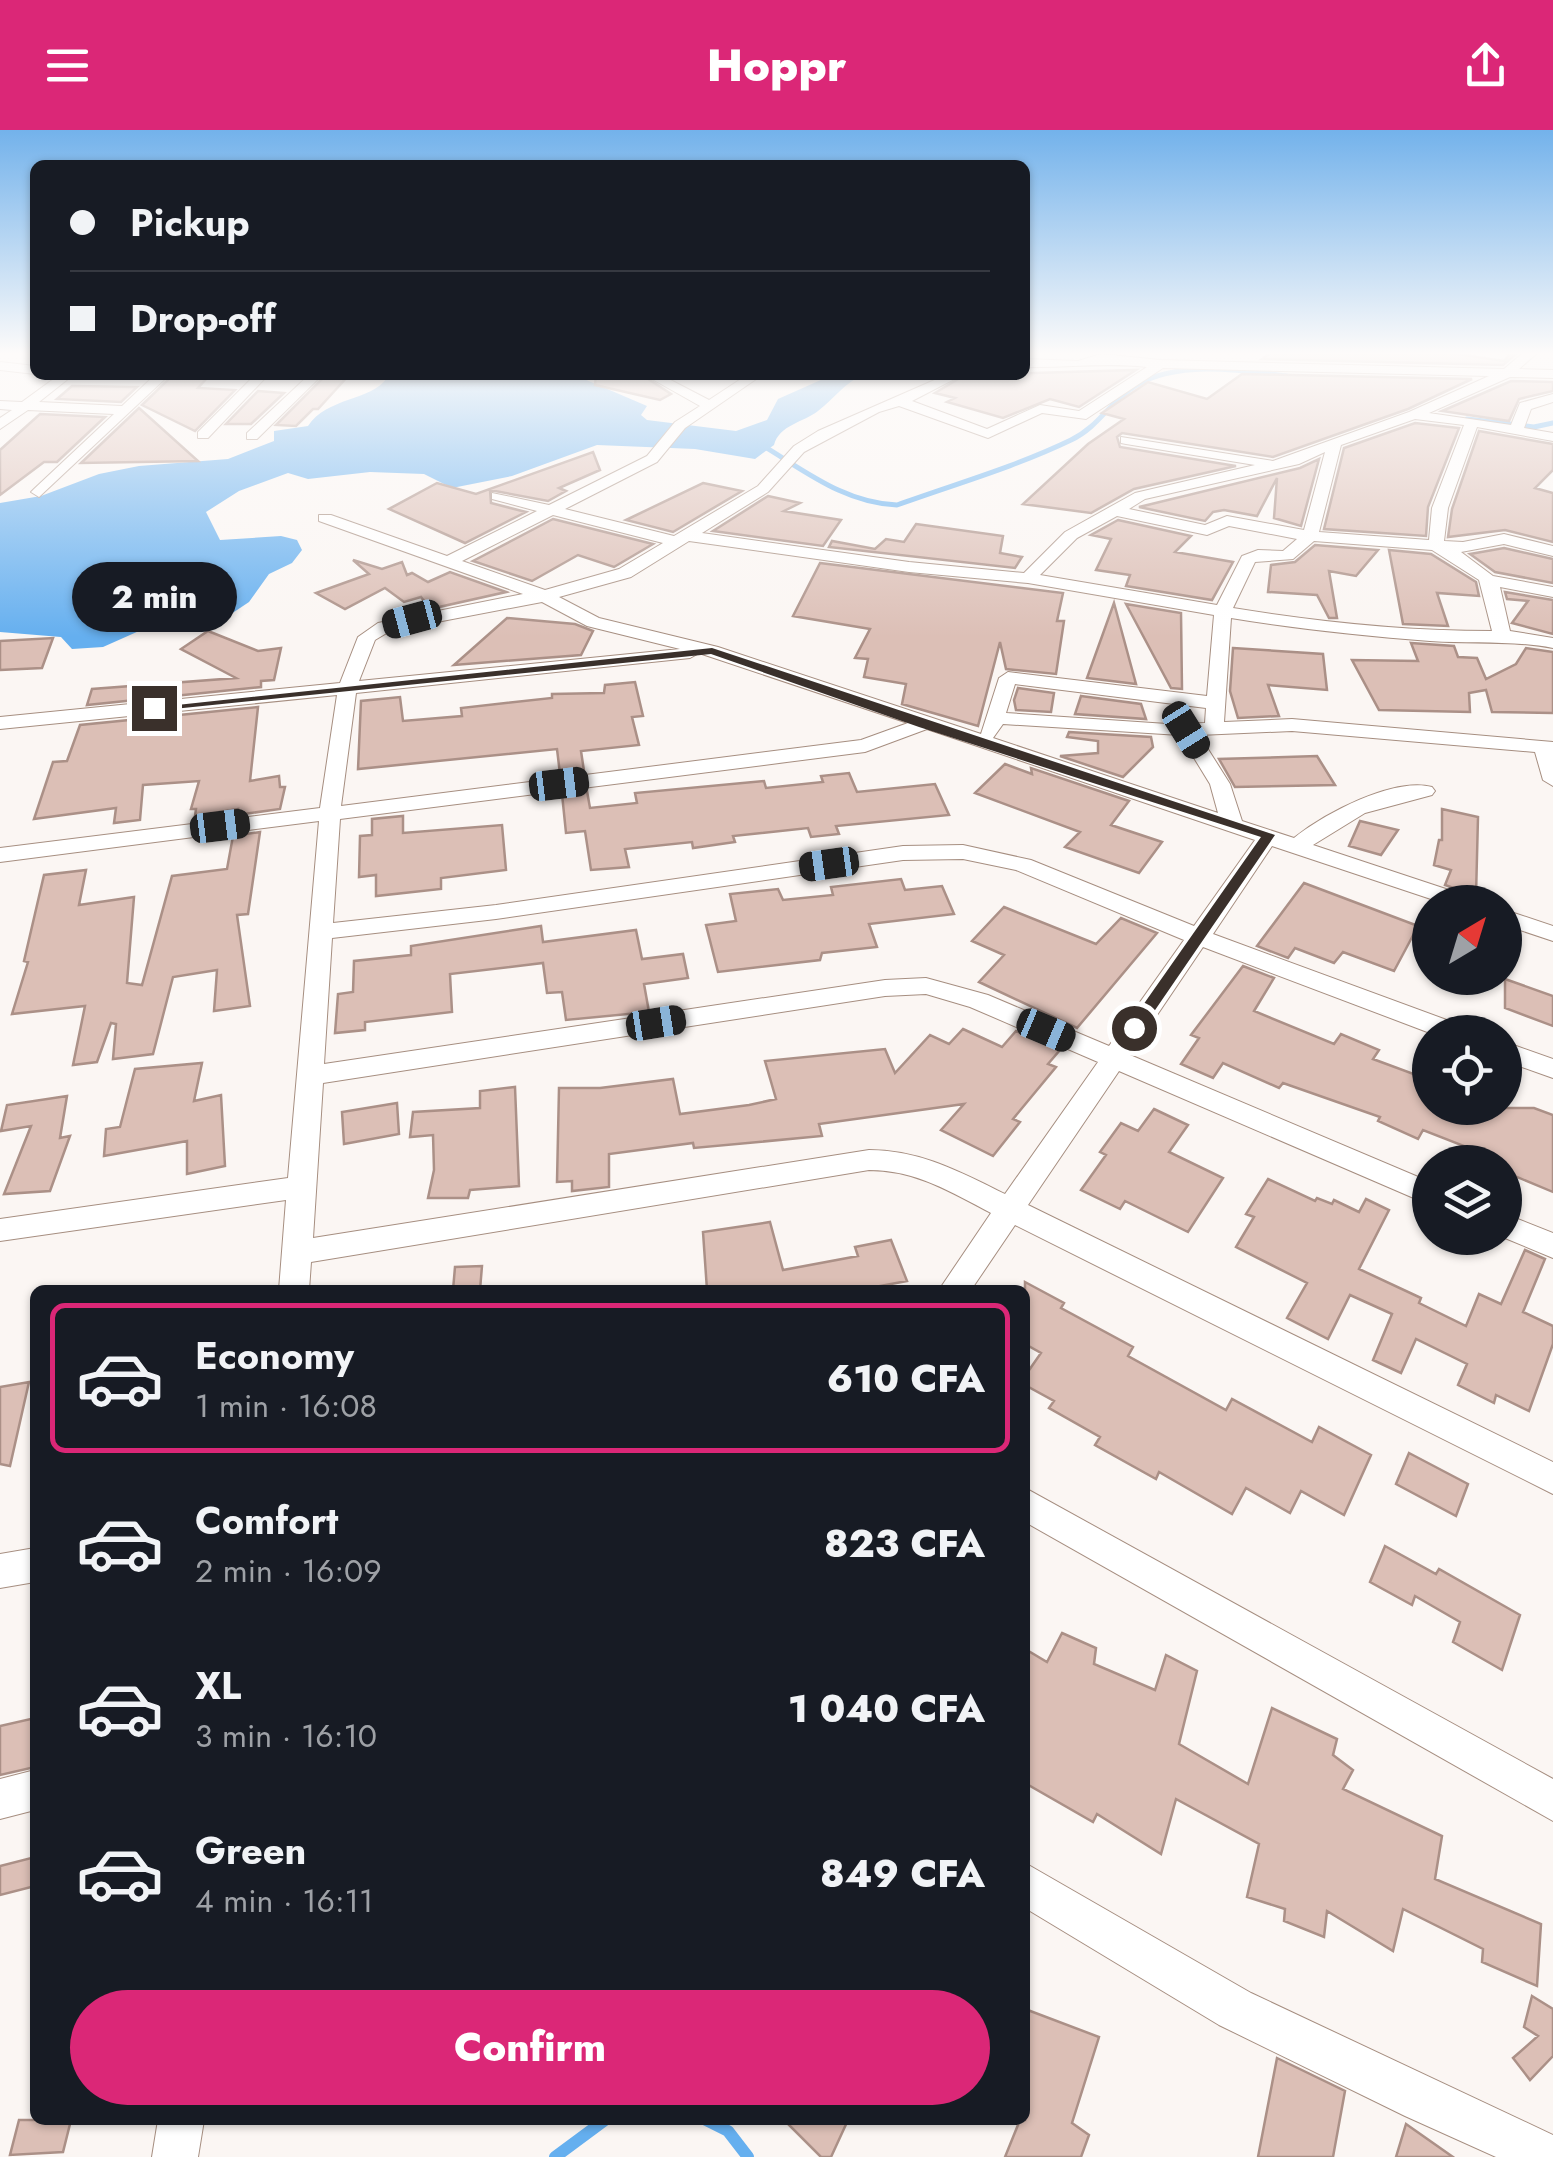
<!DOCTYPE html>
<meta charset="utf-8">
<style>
:root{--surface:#171b24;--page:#20242c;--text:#f1f3f6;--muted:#9ea1a6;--line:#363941;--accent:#db2777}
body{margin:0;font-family:Jost,sans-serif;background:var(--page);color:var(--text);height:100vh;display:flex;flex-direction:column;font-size:38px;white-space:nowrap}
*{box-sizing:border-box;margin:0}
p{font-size:32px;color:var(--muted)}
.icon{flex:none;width:55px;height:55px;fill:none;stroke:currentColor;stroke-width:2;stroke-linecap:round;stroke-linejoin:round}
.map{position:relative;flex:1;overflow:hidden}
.details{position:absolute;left:30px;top:1155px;width:1000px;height:840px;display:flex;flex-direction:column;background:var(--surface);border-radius:15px;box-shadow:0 2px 8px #0004}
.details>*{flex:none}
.guide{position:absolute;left:30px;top:30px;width:1000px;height:220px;border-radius:15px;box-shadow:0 2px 8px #0004;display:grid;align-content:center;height:220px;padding:0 40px;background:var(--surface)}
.needle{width:65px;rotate:38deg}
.buttons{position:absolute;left:1412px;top:755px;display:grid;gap:20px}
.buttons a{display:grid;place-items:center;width:110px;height:110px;border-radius:50%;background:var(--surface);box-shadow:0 2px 8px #0004;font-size:50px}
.end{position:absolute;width:45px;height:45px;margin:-22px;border:12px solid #3a302b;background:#fff;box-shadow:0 0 0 5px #fff}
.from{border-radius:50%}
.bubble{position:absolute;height:70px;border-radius:35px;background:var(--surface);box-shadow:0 2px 8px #0004;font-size:32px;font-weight:800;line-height:70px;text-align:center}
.car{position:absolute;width:30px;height:60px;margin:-30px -15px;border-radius:12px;box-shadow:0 0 8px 2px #0007;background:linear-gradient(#222 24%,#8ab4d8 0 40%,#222 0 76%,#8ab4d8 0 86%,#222 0)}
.guide b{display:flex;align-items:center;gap:35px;height:95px;font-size:38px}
.guide b+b{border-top:2px solid var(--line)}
.guide i{width:25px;height:25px;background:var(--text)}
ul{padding:18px 0 0;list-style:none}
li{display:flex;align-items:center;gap:30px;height:150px;margin:0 20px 15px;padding:0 20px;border:5px solid transparent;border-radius:15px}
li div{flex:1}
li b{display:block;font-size:38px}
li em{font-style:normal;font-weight:800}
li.current{border-color:var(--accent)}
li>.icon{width:90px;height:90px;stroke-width:1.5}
.button{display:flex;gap:20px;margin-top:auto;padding:20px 40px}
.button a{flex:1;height:115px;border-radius:60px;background:var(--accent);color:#fff;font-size:40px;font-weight:800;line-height:115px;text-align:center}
header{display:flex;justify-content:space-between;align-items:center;height:130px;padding:0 40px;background:var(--accent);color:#fff;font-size:45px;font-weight:800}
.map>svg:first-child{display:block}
.water{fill:#65afef}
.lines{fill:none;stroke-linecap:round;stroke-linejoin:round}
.stream-far1{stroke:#65afef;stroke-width:5}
.stream{stroke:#65afef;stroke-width:12}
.building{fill:#dcbfb6;stroke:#ab9087;stroke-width:2.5}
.street-casing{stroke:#a68e80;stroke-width:2}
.street{fill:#fff;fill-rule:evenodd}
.route{fill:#3a302b}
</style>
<header><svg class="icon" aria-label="menu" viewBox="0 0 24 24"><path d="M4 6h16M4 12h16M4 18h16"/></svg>Hoppr<svg class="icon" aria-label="share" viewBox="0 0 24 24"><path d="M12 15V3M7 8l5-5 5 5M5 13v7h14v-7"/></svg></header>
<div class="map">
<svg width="1553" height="2027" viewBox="0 0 1553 2027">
<rect width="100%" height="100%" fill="#fbf6f3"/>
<path class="water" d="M407,245h184l-7,4 63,27 -6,9 6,5 89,11 31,-11 11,-21 54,-24h31c-19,8 -28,23 -45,36 -14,11 -39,14 -44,34l-19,14 -60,-10 -98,-4 -85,31 -60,12 -28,-14 -54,-2 -62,7 -20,-6 -49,18 -33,21 14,28 61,-4 16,4 5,10 -10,13 -23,11 -20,28 -18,12 -30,7 -44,2 -54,24 -31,2 -11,-12 -61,-5v-129l41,-7 58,-22 40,-8 89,-7 46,-18v-10l34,-5c19,-29 63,-25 79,-48z"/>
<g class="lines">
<path class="stream-far1" d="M1467,289l67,8 19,-4
M760,314c44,26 84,59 137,61 58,-21 118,-38 174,-65 29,-14 39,-39 64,-54 42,-26 106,-16 152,-10"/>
<path class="stream" d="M706,1990l22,11 20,26
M555,2027l50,-37"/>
</g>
<path class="building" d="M1270,223h180l54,8 7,-8 5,1 -13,11 -241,-6z
M1136,240l-57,37 -29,-8 -47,19 -56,-16 8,-4 -20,-5 30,-18z
M1242,244l230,5 -64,30 -135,48 -151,-24 -5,4 3,10 116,19 -102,23 -43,24 -68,-9 65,-60 36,-25 -22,-6 46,-31 59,17z
M326,245h23l-31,34h-5l-17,17 -20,-1z
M596,245h46l29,19 -11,6 -65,-15z
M172,246l36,1 -10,11 37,2 -40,41 -53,-26z
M1511,251l42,1v9l-34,8 -10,22 -67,-10z
M72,256l62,1h3l-16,15 -64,-3z
M258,261l26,2 -33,31h-25z
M139,278l59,53 -117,2z
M40,284l65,3 -48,45h-13l-44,33v-45z
M1415,293l44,5 -31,79 -2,29 -102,-7 20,-81z
M1479,301l74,13v26l-18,18 18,5v49l-48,-12 -57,7 4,-28z
M593,322l7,18 -41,18 7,3 -18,10 -58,-11 1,13 35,9 -61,31 -76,-34 48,-26 39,11z
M1319,329l-18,67 -27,-8 3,-40 -20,38 -33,-6 -11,2 -8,9 -66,-14 161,-39z
M703,353l39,8 -69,41 -47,-12z
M768,366l32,7 -16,8 57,9 -18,26 -110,-15z
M553,389l100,25 -39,23 -36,-12 -46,26 -59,-20z
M1118,390l73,16 -16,16 58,10 -21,38 -86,-14 4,-11 -34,-5 15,-31 -20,-4z
M916,394l87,12 -3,17 22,4 -7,11 -186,-21 3,-6 43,8 11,-10 18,3z
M1315,415l63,5 -22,26 -27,-5 8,47h-8l-12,-23 -49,-3 3,-27 24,-3z
M1504,418l49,11v24l-58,-11 -25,-18z
M1389,420l42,4 45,28 3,14 -42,-3 11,33 -45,-2z
M353,430l29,9 20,-7 5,13 5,-2 16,9 22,-10 56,20 -76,17 -9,-12 -17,5 -19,-14 -40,21 -29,-16 53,-19z
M820,433l243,30 -6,28h7l-8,53 -50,-5 -6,-27 -22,84 -76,-22 4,-20 -42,-7 4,-18 -13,-1 15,-29 -77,-13z
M1505,462l48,8v34l-41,-11 16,-22 -21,-2z
M1114,473l22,81 -49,-6z
M1126,474l55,9 1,76 -11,-1z
M507,488l68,6 18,7 -12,24 -127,10z
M208,501l50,20 23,-3 -7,32 -13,1v6l-174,18 5,-16 144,-11 -55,-29z
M53,508l-11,30 -42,2v-29z
M1411,513l43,3 4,11 19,1 9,21 30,-15 10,-16 27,4v61l-61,-1 -6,-22 -17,3 1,19 -91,-2 -27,-50 66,1z
M1233,518l90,6 4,36 -59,-5 11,31 -41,2 -8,-27z
M635,552l8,34 -11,1 7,28 -58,6 3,20 -24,3 -3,-25 -199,20 3,-68 39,-4 3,24 59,-5 -1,-8 91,-10v-4l52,-1 1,-8z
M1018,558l36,5 -3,19 -35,-2 -2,-10z
M1081,566l60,8 5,15 -71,-5z
M258,577l-8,74 29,-5 1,11h5l-5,22 -43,6 1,-6 -43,7 1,-7h-5l8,-28 -56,4 -3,35 -26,3 2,-15 -82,11 19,-57 14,-1 13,-36z
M1069,602l82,5 2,10 -30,30 -63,-21 38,-3v-12l-31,-4z
M1317,626l18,29 -100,2 -16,-28z
M1005,634l27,10 -1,-6 98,33 -18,24 51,17 -23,31 -74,-26 15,-15 -105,-39z
M849,643l8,19 78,-8 14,31 -113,11 3,8 -28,3 -3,-9 -75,8 2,6 -42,6 -1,-6 -67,7 4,18 -38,3 -6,-39 -19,2 -4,-39 25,-3 3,17 47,-5 -2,-10 129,-12 2,7 57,-6 -2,-6z
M1442,679l36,8 -2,79 -31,-11 6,-15 -17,-5 5,-25h3z
M403,686v17l99,-8 4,45 -65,8v11l-65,7v-21l-17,2 1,-41 12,-1v-16z
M1360,691l38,9 -17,25 -32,-9z
M260,702l-12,82 -11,1 13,91 -36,5 3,-41 -44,7 -20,77 -40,5 3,-35 -5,-1 -14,39 -24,3 12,-59 -73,8 16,-52 -4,-1 20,-86 42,-5 -7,35 55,-8 -7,86 15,2 30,-109 55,-7 6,-33z
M901,749l4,11 37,-4 12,28 -85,10 8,23 -55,6 -2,7 -102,12 -12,-47 30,-4 -6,-27 48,-5 5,11 50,-5 -2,-8z
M1304,753l114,43 -24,45 -51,-19 -9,11 -39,-15 -7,10 -31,-12z
M1004,777l92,37 25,-26 36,15 -80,95 -98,-46 25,-27 -32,-14z
M541,796l2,16 93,-12 6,29 41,-5 5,24 -44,6 5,28 -83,8 -4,-28 -15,1 -4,-30 -93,11 2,38 -87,10v8l-30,3 3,-39 15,-2 1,-31 57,-6v-9z
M1243,836l31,12 -20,33 80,33 7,-10 38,16 -6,9 57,21v28h104l19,7v77l-48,-20v-10l-82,-32 -5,9 -40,-18 2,-4 -97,-34 -4,5 -56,-25 -10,15 -32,-14 18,-26 -8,-3z
M1505,849l48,17v30l-48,-18z
M963,899l39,18 14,-16 44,19 -12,14 8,3 -43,52 7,3 -27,34 -52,-26 23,-26 -145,20 3,12 -128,12 -1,-5 -84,11v33l-37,4v-10l-15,1 2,-94h41l73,-9 7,35 69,-9 27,-6 -11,-38 120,-12 10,24 35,-38 19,9z
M202,933l-8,38 27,-6 4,71 -38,8v-33l-83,15 2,-27 14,-2 15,-58z
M515,957l4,99 -49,4 -2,8h-40l6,-28 -1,-35 -23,2 3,-25 67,-4v-17z
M67,966l-7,42 10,-2 -20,55 -46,3 27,-68 -30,5 6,-26z
M397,973l2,31 -55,10 -2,-32z
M1154,979l34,16 -19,27 54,26 -35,54 -63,-31 -5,8 -39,-19 25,-35 -6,-3 21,-29 17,8z
M1268,1049l47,22 2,-3 15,6 2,-4 25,12 7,-13 23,11 -30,59 62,29 -2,5 47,23 13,-32 22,10 24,-54 20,9 -22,53 30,14v18l-24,67 -33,-16 -2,8 -36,-18 9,-21 -51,-25 -15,34 -28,-13 19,-46 -42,-19 -22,44 -41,-21 20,-35 -71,-36 18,-30 -8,-3z
M770,1092l13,48 75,-14 -3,-9 36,-7 16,41 -48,9h-152l-4,-58z
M482,1136l-2,24h-27l2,-23z
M1025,1152l39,21 -3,5 72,39 -5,9 98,54 6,-11 80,43 7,-15 52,28 -27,60 -43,-24 -11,22 -44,-25 -14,26 -73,-42 -3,7 -61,-34 5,-8 -51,-29 5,-7 -29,-16v-9l16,-23 -16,-9z
M29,1252l-19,84 -10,-2v-77z
M1409,1323l59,31 -12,32 -60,-32z
M1385,1416l51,28 3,-5 81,46 -18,55 -49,-28 7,-20 -45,-26 -3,9 -42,-23z
M1062,1503l34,15 -2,16 61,26 11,-35 31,16 -18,73 69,40 24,-76 65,31 -4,16 20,15 -10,19 99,47 -7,43 106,45 -4,62 -55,-24 1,-13 -80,-40 -10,42 -66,-40 -3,26 -40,-16 1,-12 -38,-12 12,-53 -83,-45 -15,55 -64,-40 -4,8 -68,-39v-134l22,13z
M35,1588v49l-35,8v-49z
M35,1727v29l-35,9v-29z
M1532,1866l21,13v47l-23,24 -17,-22 25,-22 -14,-9z
M1025,1879l74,28 -27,86 17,12 -8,22h-76l15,-37h5z
M1277,1928l68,33 -12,66h-75z
M19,1990h52l-8,32 -53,3z
M784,1990h64l-17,37h-10z
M1406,1994l47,33h-57z"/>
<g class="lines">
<g class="street-casing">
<path id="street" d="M1523,223h14l-18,16 34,1v8l-43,-1 -81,36 82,12 9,-22 33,-9v8l-22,7 -7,19 29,5v8l-76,-14 -29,81 -4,33 19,1 41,-8 49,12v10l-49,-12 -43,8 32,24 60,11v10l-53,-10 10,44 43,7v10c-41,-8 -81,-4 -123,-7 -66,-5 -133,-12 -199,-23l-7,104 68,-3 261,23v44l-10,-6 -8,-28 -243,-21 -93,4 31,49 12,37 52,17c30,-24 99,-61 138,-51l3,4 -3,4 -67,18 -52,32 157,52 3,5h-33l-168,-56 -59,88 250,92 4,6 -37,1 -227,-86 -73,108 300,127v23l-311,-134 -91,134 525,257v32l-538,-269 -44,65h-32l52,-77c-40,-21 -75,-43 -122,-43l-558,92 -2,28h-30l7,-90 -286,41v-22l288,-41 31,-357 -319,41v-14l320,-40 17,-113 -337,34v-12l340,-34 18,-46 20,-14 145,-29 -204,-73v-6h12l116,41 90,-45 -45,-12v-6l57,12 98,-49 28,-34 25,-16 -55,-31h16l48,25 38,-25h15l-77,53 -28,34 -92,47 109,27 84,-50 36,-40 24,-15 128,-56h16l-50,26 75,28 53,-24 39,6 68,-44c-41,-5 -80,1 -122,0v-8l53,2 23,-7 59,6 344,9zM1163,238l326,8 -80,36 -136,49 -152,-24v6l5,1 129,21 -120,28 -70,39 -41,41 -115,-11 -207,-29 66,-41 36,-40 75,-40 20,-6 89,32 54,-25 44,6zM1415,289l49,6 -32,83 -3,32 -110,-8 22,-87zM1325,322l-21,78 -77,-14 -22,9 -76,-16 16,-10 154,-35zM553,385l110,28 -44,26 -74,21 -83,-29zM1117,386l90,19 22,-9 68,13 -14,12 -25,-1 -16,6 -25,49 -177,-30 37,-37zM689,411l220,31 119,11 186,32 -7,81 -199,-24 -9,6 -18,56 -263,-87 -119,-29 -40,-21 72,-20zM1314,411l118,9 47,30 13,51c-86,0 -173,-9 -259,-23l22,-46 38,-3zM542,472l45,24 93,23 -321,32 16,-41 15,-9zM699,523l209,70 -47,17 -520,66 15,-113 334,-35zM1015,554l191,24 -1,15 -38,1 -161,-11zM1003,594l177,11 30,49 8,29 -225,-75zM927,599l328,111 -61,86 -163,-66 -68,-15 -60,1 -407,59 -163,18 7,-104 525,-67zM963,729l53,11 168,70 -75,106 -121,-51 -62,-17 -41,2 -561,84 8,-126 164,-19 407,-59zM926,864l44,13 128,55 -93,132c-45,-22 -85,-44 -136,-44l-556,88 10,-155 562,-87z
M0,232l35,4v8l-35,-4z
M59,245h14l-34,27 83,4 33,-31h14l-130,122 -8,-5 3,-3 80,-75 -86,-4 -28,19v-11l12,-8 -12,-1v-8l22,1z
M255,245h13l-60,63h-10v-6z
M309,245h13l-65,64h-10v-6z
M1505,780l48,16v15l-48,-16z
M1505,912l48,17v19l-48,-17z
M1505,1084l48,19v25l-48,-20z
M1025,1358l528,291v42l-528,-299z
M35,1418v34l-35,6v-34z
M35,1640v40l-35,9v-40z
M1025,1733l226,130 302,142v22h-57l-91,-41 -186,-91 -194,-117z
M158,1990h46l-6,37h-46z"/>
</g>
<use href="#street" class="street"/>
</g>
<linearGradient id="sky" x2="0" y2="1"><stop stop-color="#73b2eb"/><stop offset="0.44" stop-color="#fdfbfa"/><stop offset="1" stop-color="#fdfbfa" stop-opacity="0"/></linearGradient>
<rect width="1553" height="507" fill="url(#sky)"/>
<path class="route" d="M712,518l563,187 -135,197 -6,1 -7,-5 2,-3 132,-188 -342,-110 -208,-73 -557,57 -5,-3z"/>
</svg>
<div class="buttons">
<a><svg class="needle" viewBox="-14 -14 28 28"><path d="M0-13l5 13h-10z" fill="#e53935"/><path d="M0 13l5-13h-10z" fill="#9ea1a6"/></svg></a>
<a><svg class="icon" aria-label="locate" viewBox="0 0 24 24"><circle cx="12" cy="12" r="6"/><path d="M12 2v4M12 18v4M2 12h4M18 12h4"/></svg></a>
<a><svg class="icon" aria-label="layers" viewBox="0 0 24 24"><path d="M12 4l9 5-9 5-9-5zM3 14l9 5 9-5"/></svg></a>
</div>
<i class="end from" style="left:1134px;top:898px"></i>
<i class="end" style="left:154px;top:578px"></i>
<div class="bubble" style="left:72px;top:432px;width:165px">2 min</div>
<i class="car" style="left:412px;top:489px;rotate:255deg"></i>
<i class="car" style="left:1186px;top:600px;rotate:148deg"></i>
<i class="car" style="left:559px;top:654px;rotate:83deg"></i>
<i class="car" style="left:220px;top:696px;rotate:83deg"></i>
<i class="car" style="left:829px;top:734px;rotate:262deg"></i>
<i class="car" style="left:656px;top:893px;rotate:81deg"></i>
<i class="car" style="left:1046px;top:900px;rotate:113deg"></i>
<div class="guide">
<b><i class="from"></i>Pickup</b>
<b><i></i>Drop-off</b>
</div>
<section class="details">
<ul>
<li class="current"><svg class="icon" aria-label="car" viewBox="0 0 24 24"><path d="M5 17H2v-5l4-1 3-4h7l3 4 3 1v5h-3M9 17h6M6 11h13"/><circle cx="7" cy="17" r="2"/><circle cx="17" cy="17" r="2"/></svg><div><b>Economy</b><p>1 min · 16:08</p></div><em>610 CFA</em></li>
<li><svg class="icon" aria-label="car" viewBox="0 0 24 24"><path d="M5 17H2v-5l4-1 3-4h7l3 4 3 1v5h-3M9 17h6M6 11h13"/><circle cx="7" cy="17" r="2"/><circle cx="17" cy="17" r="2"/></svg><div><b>Comfort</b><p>2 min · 16:09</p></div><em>823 CFA</em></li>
<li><svg class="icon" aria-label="car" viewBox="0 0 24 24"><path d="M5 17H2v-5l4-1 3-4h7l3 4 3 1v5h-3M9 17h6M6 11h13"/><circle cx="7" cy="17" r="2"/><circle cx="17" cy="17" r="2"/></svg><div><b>XL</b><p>3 min · 16:10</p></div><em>1 040 CFA</em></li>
<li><svg class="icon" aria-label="car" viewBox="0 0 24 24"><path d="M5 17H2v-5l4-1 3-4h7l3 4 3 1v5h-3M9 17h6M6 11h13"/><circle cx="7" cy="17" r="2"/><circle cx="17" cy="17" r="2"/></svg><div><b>Green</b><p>4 min · 16:11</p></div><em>849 CFA</em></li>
</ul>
<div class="button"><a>Confirm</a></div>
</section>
</div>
